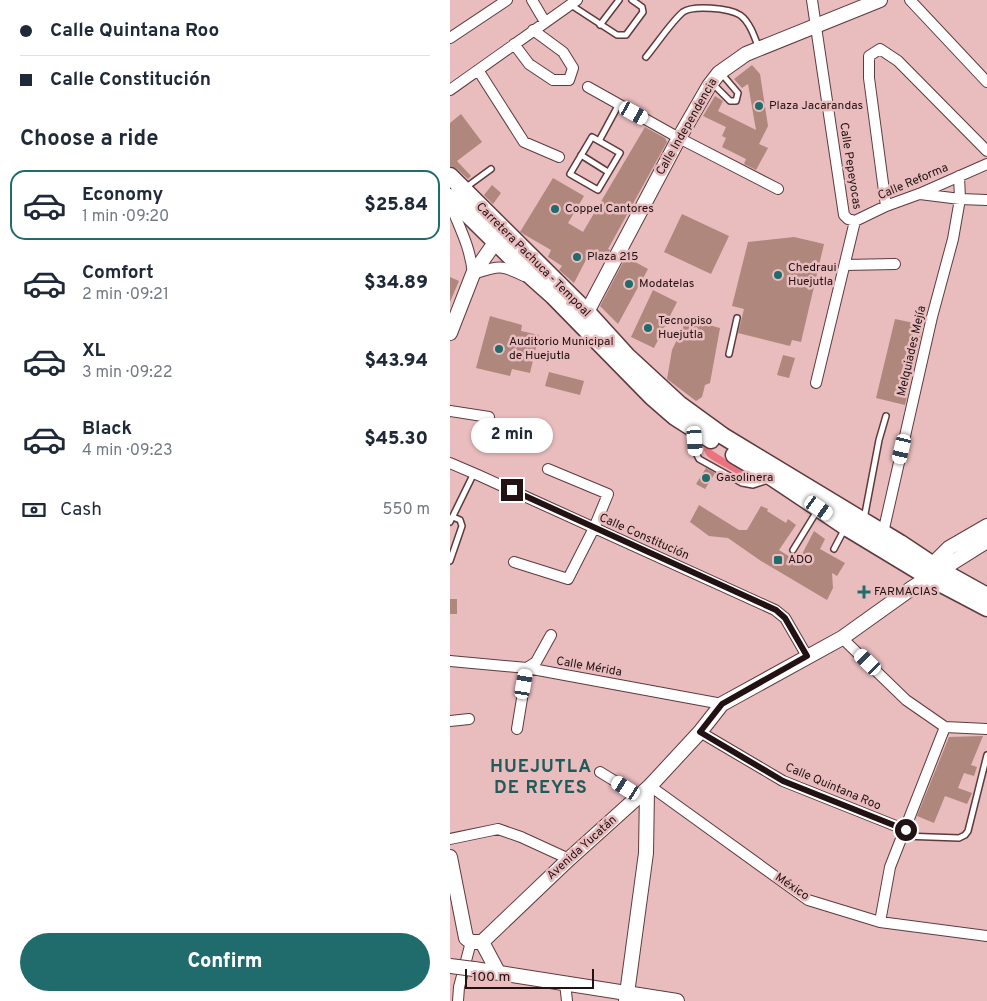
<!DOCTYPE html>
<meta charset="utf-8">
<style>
:root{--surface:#fff;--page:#f6f6f7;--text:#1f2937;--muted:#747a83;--line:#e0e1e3;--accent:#206c6c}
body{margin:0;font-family:Overpass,sans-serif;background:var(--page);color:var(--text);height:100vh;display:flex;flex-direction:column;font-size:19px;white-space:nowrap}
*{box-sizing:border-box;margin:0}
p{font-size:16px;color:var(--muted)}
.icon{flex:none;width:28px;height:28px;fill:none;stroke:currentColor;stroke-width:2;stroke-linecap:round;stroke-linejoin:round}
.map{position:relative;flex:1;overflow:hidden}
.panel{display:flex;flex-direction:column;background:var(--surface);width:450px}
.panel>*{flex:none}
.top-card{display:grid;align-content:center;height:110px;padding:0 20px;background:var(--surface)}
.scale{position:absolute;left:15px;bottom:12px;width:129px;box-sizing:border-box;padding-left:5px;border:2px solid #221213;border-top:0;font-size:14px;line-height:18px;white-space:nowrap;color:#221213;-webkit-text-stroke:4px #e9bcbe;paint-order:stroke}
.end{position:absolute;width:22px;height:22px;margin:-11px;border:6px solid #221213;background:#fff;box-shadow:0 0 0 2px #fff}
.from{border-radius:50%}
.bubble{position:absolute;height:35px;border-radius:18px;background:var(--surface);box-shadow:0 1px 4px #0004;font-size:16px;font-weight:800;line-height:35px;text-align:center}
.car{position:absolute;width:15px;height:30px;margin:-15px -8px;border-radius:6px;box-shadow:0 0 4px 1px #0007;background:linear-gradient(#fff 24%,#345 0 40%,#fff 0 76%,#345 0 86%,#fff 0)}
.top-card b{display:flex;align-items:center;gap:18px;height:48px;font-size:19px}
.top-card b+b{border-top:1px solid var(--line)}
.top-card i{width:12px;height:12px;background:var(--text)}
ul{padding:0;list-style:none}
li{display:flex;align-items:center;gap:15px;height:70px;margin:0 10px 8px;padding:0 10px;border:2px solid transparent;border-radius:15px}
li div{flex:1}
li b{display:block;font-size:19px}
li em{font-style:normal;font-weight:800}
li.selected{border-color:var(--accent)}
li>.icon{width:45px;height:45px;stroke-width:1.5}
h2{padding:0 20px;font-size:22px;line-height:60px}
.pay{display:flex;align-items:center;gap:12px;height:55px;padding:0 20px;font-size:19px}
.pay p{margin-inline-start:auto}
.cta{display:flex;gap:10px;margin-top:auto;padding:10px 20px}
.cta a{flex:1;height:58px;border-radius:30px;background:var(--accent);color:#fff;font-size:20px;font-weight:800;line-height:58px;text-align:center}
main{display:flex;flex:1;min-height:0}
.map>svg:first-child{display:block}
.green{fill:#eb727f}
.building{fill:#af877c}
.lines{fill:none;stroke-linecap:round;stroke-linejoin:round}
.lane-casing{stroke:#5f3a3d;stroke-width:8}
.street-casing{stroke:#5f3a3d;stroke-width:12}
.secondary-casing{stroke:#5f3a3d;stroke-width:16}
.primary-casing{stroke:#5f3a3d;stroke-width:19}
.lane{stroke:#fff;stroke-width:5}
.street{stroke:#fff;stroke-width:10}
.secondary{stroke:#fff;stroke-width:14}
.primary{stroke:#fff;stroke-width:16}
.secondary-bridge-casing{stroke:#5f3a3d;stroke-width:16;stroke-linecap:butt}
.secondary-bridge{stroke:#fff;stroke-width:14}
.route{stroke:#221213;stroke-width:6}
.poi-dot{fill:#206c6c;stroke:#e9bcbe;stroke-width:2}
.labels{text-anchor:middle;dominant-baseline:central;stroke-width:5;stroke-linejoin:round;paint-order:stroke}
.poi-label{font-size:12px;fill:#221213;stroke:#e9bcbe;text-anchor:start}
.street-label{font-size:12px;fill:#221213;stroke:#e9bcbe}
.district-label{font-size:18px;font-weight:bold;letter-spacing:1px;fill:#205b5b;stroke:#e9bcbe}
</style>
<main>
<section class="panel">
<div class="top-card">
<b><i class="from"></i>Calle Quintana Roo</b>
<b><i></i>Calle Constitución</b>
</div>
<h2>Choose a ride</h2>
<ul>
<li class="selected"><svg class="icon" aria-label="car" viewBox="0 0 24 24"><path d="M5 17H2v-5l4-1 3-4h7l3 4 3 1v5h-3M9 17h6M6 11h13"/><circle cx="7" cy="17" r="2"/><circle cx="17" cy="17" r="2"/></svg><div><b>Economy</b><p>1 min · 09:20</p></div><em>$25.84</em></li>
<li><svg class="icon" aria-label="car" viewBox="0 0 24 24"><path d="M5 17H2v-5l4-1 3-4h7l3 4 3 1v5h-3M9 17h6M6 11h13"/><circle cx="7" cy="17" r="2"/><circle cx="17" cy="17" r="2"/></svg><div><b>Comfort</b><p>2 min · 09:21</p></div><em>$34.89</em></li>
<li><svg class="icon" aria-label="car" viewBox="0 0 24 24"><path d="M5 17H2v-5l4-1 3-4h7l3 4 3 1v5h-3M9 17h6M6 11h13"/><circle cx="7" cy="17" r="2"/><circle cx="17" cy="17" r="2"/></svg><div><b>XL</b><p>3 min · 09:22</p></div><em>$43.94</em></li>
<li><svg class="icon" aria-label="car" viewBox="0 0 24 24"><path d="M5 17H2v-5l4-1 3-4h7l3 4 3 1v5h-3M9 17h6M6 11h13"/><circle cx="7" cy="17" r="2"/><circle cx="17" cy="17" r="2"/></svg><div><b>Black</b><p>4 min · 09:23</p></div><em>$45.30</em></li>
</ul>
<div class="pay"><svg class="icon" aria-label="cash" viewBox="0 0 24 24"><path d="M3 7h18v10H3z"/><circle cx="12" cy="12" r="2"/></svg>Cash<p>550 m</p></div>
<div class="cta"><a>Confirm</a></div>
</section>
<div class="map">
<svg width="537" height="1001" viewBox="0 0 537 1001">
<rect width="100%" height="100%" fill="#e9bcbe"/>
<path class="green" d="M255,446l53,34 -8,1 -36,-20 -7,-5 -3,-6z"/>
<path class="building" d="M302,65l8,9 8,52 -9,18 9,4 -12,22 -12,-6 2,-5 -24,-12 4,-9 -4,-2 4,-9 -23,-11 12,-20 8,5 -5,10 38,19 -8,-46 -6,4 -8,-9z
M11,114l21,28 -25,19 14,15 -3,3 -11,-10 -7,-3v-43z
M195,127l20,11 2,4 -59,107 2,1 -6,12 -15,-8 -15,29 -15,-13 3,-4 -14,-9 3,-7 -31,-18 33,-54 31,18 -16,27 15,9z
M42,185l9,8 -8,11 -9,-9z
M232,214l47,22 -18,38 -47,-22z
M344,237l30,7 -23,98 -9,-2 -2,6 -52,-13 6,-24 -12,-3 16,-64z
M176,257l22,12 -30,55 -18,-18z
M0,277l9,4 -9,21z
M203,290l24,12 -23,46 -23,-11z
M40,316l32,9 -1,6 18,4 -9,38 -18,-4 -2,7 -34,-8z
M237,319l33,9 -10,55 -5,2 -3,12 -6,4 -29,-22 5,-29z
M445,319l28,6 -18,80 -29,-7z
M333,355l12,3 -6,20 -12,-3z
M99,372l35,9 -4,14 -35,-9z
M256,468l9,5 -10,16 -9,-5z
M249,505l40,25h8l14,-24 7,3 -1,2 19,12 2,-4 8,6 -17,25 19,12 16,-31 11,8 -5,10 25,14 -8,13 -5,-3 1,15 -6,12 -66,-39 -33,-23 -19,-2 -19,-14z
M0,599h7v15h-7z
M533,736l-12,29 6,2 -3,9 -10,-3 -6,15 14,5 -5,11 -22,-8 -11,27 -17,-7 32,-79z"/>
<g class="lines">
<g class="lane-casing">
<path id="lane" d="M121,5l46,30h9l17,-23 -1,-5 -10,-7
M150,25l19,-25
M196,57c10,-12 26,-36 37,-45 10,-7 46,-4 57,3 10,7 15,23 19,34
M262,83l18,18h6l2,-8 -17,-20
M149,141l21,12 -22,37 -28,-16 22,-37 7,4 20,-37
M131,155l27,17
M15,188l26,-19
M279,354l8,-36
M244,434l2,19 3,6 43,24 11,2 15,-5
M414,519l15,-79 7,-24
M0,522l24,-49
M384,549l10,-19
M343,550l24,-39
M0,561l12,-35 -2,-6 -7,-3
M453,836l56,2 6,-3 3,-4 19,-76"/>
</g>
<g class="street-casing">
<path id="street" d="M82,0l13,22
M362,0l32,215 4,4 7,2 31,-15 33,-12 68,-30
M460,0l77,82
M0,38l57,-38
M64,44l15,20 24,16h16l4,-12 -10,-16 -30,-22
M28,70l46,72 35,15
M138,87l91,51 99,51
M0,90l127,-90
M470,194l40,5 27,1
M0,203c10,26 20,43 23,71 25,-8 27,-10 51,2
M436,206l-17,-128v-22l11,-7 18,12 89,90
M395,265l50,-1
M366,383l39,-162
M0,411l39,6
M0,463l28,12 297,135 10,8 22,38
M433,533l49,-216 21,-78 7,-40 -1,-23
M64,562l54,17 26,-51 14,-34 -60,-25
M392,638l64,62 39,27 42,2
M0,661l77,7 195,36
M0,721l19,-2
M67,729l10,-61 9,-6 15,-27
M250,732l83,49 123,49
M150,772l39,24
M200,786l158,114 72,22 107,14
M0,839l48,-10 23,8 48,22
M430,922l10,-55 55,-140
M115,983l2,18
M8,1001l1,-14 12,-45"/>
</g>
<g class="secondary-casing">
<path id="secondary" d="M137,312l92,-174 30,-52 10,-13 27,-19 134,-54
M0,333l23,-59 28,-40
M475,572l24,-24 38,-22
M0,857l16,81 5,4h11l87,-83 81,-73 50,-54 22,-28 120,-66 70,-50 75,-47
M32,942l16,30
M24,969l203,32
M176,1001l20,-148 1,-64"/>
</g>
<g class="primary-casing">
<path id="primary" d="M0,176l137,136 40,44 52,48 44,32 177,107 42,28 45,25
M0,197l76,75 27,24 99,101 23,20 36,23
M284,455l39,23 76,51 81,49 57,30"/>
</g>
<use href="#lane" class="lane"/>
<use href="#street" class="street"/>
<use href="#secondary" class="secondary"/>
<use href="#primary" class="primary"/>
<g class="secondary-bridge-casing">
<path id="secondary-bridge" d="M0,966l24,3"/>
</g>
<use href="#secondary-bridge" class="secondary-bridge"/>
</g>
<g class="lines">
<path class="route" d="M62,490l264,120 9,8 22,38 -85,48 -22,28 83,49 123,49"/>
</g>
<g class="poi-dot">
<circle cx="309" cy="106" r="5"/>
<circle cx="105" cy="209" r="5"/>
<circle cx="127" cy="257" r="5"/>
<circle cx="328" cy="275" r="5"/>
<circle cx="179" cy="284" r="5"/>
<circle cx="198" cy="328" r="5"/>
<circle cx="49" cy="349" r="5"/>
<circle cx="256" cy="478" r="5"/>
<rect x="323" y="555" width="10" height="10" rx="2.5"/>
<path d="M411.5 584.5h5v5h5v5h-5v5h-5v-5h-5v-5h5z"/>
</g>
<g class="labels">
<g class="poi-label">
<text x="319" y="106">Plaza Jacarandas</text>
<text x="115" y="209">Coppel Cantores</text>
<text x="137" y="257">Plaza 215</text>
<text x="338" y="268">Chedraui<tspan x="338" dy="14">Huejutla</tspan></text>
<text x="189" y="284">Modatelas</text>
<text x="208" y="321">Tecnopiso<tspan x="208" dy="14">Huejutla</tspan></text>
<text x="59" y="342">Auditorio Municipal<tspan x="59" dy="14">de Huejutla</tspan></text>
<text x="266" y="478">Gasolinera</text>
<text x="338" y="560">ADO</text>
<text x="424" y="592">FARMACIAS</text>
</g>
<g class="street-label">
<text transform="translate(237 127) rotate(-60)">Calle Independencia</text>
<text transform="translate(400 166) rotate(81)">Calle Pepeyocas</text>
<text transform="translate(463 182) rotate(-23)">Calle Reforma</text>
<text transform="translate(83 260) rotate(45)">Carretera Pachuca - Tempoal</text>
<text transform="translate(462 351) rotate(-77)">Melquiades Mejía</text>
<text transform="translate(194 537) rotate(24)">Calle Constitución</text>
<text transform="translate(139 667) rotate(10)">Calle Mérida</text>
<text transform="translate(383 787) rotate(23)">Calle Quintana Roo</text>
<text transform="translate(132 848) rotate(-42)">Avenida Yucatán</text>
<text transform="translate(342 887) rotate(34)">México</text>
</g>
<g class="district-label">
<text x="91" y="767">HUEJUTLA<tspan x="91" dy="21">DE REYES</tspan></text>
</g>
</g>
</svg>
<div class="scale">100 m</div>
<i class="end from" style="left:456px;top:830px"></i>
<i class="end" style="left:62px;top:490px"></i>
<div class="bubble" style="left:21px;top:418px;width:82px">2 min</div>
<i class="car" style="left:184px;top:113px;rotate:119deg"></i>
<i class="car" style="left:245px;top:441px;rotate:176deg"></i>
<i class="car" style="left:452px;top:449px;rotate:193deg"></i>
<i class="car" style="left:369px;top:508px;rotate:125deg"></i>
<i class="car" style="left:418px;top:662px;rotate:314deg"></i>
<i class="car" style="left:74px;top:684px;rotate:10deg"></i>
<i class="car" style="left:176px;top:788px;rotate:302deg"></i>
</div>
</main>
